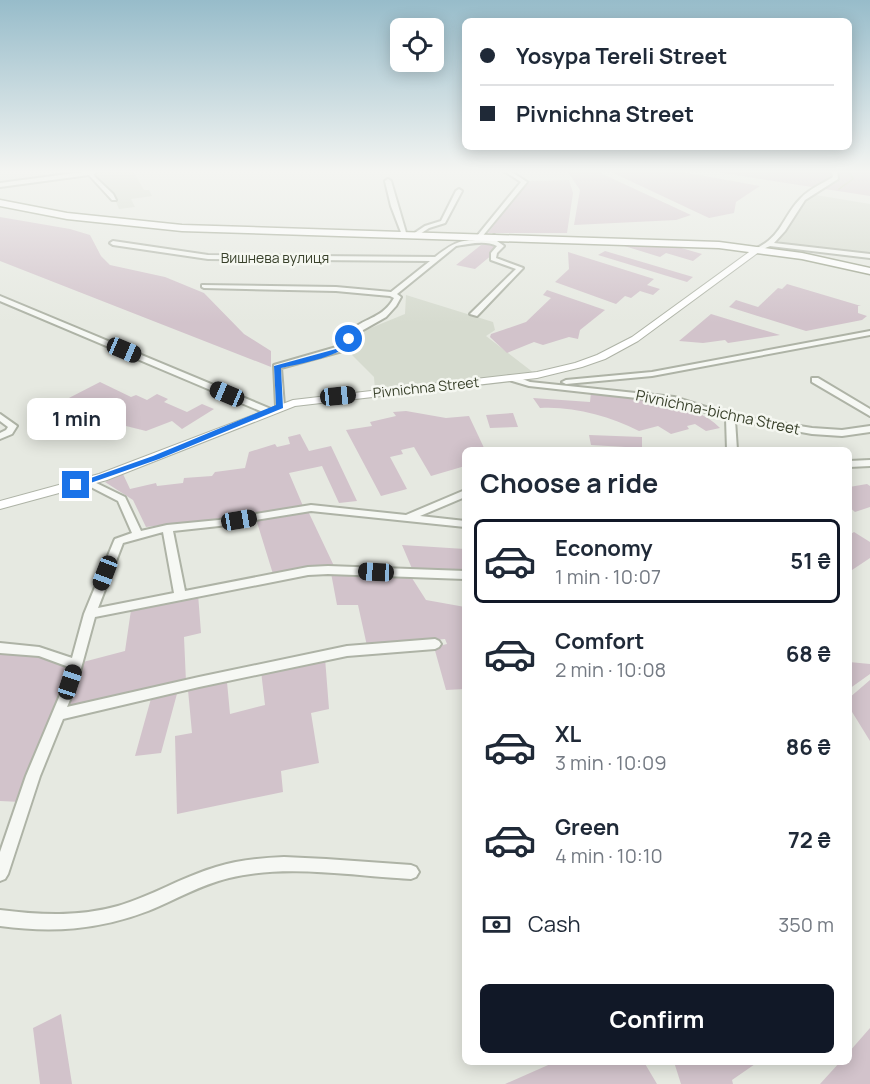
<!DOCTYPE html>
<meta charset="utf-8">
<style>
:root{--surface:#fff;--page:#f2f2f3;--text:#1f2937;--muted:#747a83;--line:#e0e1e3;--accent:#111827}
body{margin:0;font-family:Manrope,sans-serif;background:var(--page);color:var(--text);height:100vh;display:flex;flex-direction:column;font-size:22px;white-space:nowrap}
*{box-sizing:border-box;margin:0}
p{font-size:20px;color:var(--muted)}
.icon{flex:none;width:33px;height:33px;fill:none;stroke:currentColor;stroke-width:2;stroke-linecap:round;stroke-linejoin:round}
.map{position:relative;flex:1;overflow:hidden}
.side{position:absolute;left:462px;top:447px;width:390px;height:618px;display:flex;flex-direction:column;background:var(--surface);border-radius:9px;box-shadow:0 3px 15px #0003}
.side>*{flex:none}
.top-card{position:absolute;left:462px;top:18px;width:390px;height:132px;border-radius:9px;box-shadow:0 3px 15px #0003;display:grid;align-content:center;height:132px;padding:0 18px;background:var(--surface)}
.tools{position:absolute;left:390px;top:18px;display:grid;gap:12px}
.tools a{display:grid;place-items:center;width:54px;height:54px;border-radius:9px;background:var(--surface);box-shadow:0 3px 15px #0003;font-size:30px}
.end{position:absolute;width:27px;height:27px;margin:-14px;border:8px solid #1a73e8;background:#fff;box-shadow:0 0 0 3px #fff}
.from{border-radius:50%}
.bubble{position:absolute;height:42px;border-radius:9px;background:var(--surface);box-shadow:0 3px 15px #0003;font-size:20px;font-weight:700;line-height:42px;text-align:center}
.car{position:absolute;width:18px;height:36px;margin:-18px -9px;border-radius:8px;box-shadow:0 0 4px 2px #0007;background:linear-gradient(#222 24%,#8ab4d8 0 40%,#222 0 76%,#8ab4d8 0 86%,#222 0)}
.top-card b{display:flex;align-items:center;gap:21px;height:57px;font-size:22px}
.top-card b+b{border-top:2px solid var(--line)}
.top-card i{width:15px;height:15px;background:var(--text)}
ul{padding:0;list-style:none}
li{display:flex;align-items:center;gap:18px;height:84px;margin:0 12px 9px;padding:0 6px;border:3px solid transparent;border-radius:9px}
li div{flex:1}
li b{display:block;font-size:22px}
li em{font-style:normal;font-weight:700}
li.current{border-color:var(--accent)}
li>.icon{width:54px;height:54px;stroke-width:1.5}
h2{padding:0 18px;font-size:27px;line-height:72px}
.pay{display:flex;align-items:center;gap:15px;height:66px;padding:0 18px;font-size:22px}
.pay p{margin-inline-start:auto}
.cta{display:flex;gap:12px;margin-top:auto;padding:12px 18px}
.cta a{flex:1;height:69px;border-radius:9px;background:var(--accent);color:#fff;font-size:24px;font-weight:700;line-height:69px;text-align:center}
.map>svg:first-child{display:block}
.built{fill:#d6dbcf}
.green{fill:#d2c3cb}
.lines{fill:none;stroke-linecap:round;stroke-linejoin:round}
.stream{stroke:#bdc79e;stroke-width:1.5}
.street-casing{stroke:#aeb3a6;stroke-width:4}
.secondary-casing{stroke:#aeb3a6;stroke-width:2}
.highway-casing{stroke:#989f89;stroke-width:3}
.street{fill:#f6f8f4;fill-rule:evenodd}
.secondary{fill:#fff;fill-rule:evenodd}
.highway{fill:#fff;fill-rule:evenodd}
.route{fill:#1a73e8}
.labels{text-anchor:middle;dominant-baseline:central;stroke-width:5;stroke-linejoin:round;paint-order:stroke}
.far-street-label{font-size:14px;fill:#38402a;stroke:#f5f7f1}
.street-label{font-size:15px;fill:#38402a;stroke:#f5f7f1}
</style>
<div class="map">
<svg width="870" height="1084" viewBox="0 0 870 1084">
<rect width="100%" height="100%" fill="#e6e9e1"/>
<path class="built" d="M98,171h35l11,19h5l3,6 -21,3 4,8 -16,2 -9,-21 -13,-7 -4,-6z
M810,194l60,10v52l-99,-12 29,-43z
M406,295l87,27 2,8 -9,6 48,37 -159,17 -1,-13 -22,-22 -1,-12 5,-9 49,-20z"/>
<path class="green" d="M567,171h29l95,44 -15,5 -102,5 6,-35z
M609,171h68l83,15 -24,16 -2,11 -25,5z
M710,171h160v25z
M569,180l4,13 -6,40h-79l39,-52z
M0,217l70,12 20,6 11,21 9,9 55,12 39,16 40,41 27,17v16l-271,-106z
M618,244l53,1 31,9 -9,7 -27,-8 -6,4z
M481,245h17l1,4 -24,20 -19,-4z
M605,251l88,26 -6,5 -89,-27z
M568,252l86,27 -7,6 13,4 -7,6 -13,-4 -9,7 -6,-2 -9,8 -61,-22 14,-13z
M787,284l74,22h-3v7l9,3 -5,4 -56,11 -77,-24 7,-7 22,7 20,-19 4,1z
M547,290l58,20 -25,20 -2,9 -9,-2 -26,8 -9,-3 -27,11 -17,-16 1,-3 35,-12 25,-24 -8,-3z
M711,314l69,21 -52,8 -3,-3 -22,3 -24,-2z
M100,382l31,15 5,-2 11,5 10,-6 11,5 -4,3 23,10 15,-8 12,5 -32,20 -10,-8 -26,10 -24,-6 -29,-15 -28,-10z
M591,392c37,5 103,8 129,36l-14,3 -11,-7 -8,2 2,3 -18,5 -13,-8 -19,5c-30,-15 -66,-25 -99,-23l-7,-10 57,4z
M406,411l40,7 23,-2 16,34h-20v16l-34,10 -17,-29 -13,3 2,4 -13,3 17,32 -26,7 -35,-66 26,-4 -2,-4 26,-6 -3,-4z
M513,413l5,14 -28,1 -4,-13z
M300,434l9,17 22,-5 26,55 -18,2 -17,-37 -33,7 14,33 -51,9 -106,12 -13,-27 -28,-18 18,-8 7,15 26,-6 1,3 26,-3 1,-5 28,-2 3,-4 30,-4 4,-16 26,-8 2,3 13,-3 -2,-7z
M589,435l53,2v11l-51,-3z
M867,484l3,2v21l-15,5 -6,-5v-20z
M308,511l26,55 -29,1 -32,7 -17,-55z
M854,532l16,10v16l-21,14v-37z
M402,545l63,4v23l-52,-1z
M331,573l79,2 16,25 39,7v82l-19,1 -12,-43 13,-3 -2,-5 -78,7 -9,-41h-21z
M198,594l3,39 -17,4 2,45 -118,25 15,-45 42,-11 6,-41z
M0,651l31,2 39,15 -49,134 -21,-1z
M325,658l4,51 -18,4 8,50 -38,8 2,21 -106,22 -2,-78 17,-3 -4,-43 39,-8 3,32 35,-9 -4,-34z
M849,662l21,2v10l-21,15z
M870,680v61l-21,-34v-9z
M178,690l-17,63 -26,3 17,-61z
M61,1014l11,70h-32l-7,-56z
M870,1028v56h-50l20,-22h9v-10z
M555,1062h89l13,22h-152z
M674,1062h84l-26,18 1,4h-52z"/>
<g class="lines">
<path class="stream" d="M839,189l14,-10 -4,-8"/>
<g class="street-casing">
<path id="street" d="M90,171h7l-3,3 1,3 18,17 3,6h-4l-23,-25 -89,12v-4z
M504,171h6l17,11 -46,56h-4v-2l44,-54z
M832,171h5l1,8 -33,21 -20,31 -11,12 96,11v4l-100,-12 -9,4h-4v-2c25,-12 26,-32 44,-50 8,-9 21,-14 32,-21z
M388,179l3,2 16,55 -5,-1 -11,-29 -6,-25z
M459,189l3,2 -17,32 -16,5 -12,8h-4v-2l12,-8 16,-5 15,-30z
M494,235l3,2v4l7,5 -7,7 -1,5 27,10 -46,48 -7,-2 46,-45 -25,-9v-7l6,-7c-11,-6 -29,-2 -41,0l-59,48 4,3 -5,9 -10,11 -30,17 -10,16 -65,18 3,38 -4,3 -4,-3 -2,-41 66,-19c4,-5 6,-12 11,-16 16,-13 32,-12 43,-32l-4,-2 -54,-5 -132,-3 -2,-1v-2l134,2 55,5 39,-31 -222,-2 -95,-14 -3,-2 3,-2 95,14 227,2c23,-18 27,-17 56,-17v-3z
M0,296l271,113 1,2 -4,3 -3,-1 -265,-112z
M870,331v4l-218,41 -86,8 -4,-2 4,-2 86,-8z
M509,376h6l15,6 144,15 57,18 81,13 30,2 28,-4v6l-28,4 -30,-2 -77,-14 2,30h-10l-1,-32 -53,-16 -144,-16 -20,-6z
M812,378h6l52,31v7l-58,-34z
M0,414l17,12 -5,8 -12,5v-6l6,-3 2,-3 -8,-6z
M870,460v6l-21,1v-6z
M88,479l37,18 16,34 26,-6 52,-5 92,-15 95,10 59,-25v7l-45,19 45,5v6l-154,-16 -92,15 -46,5 12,60 123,-24 20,-1 137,5v8l-137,-5 -20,1 -213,42 -18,66 -10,24 132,-30 148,-31 88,-7 4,2 2,3 -2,3 -4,2 -88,7 -148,31 -136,32 -23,57 -32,98 -3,5 -5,2v-29l26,-76 39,-93 4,-16 -30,-11 -39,-3v-10l39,4 33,11 12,-44 30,-73 1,-2 17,-6 -14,-32 -33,-17 -2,-2zM163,532l11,61 -76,15 25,-65z
M284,857l42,2 85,6 5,2 3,5 -3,5 -5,2c-59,-3 -124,-15 -182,-1 -29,7 -54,22 -81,33 -49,19 -96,22 -148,15v-16c40,5 79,7 118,-4 34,-10 64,-29 98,-39 22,-7 45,-9 68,-10z"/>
</g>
<g class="secondary-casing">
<path id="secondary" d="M756,247l7,2 -125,92 -33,18 -23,8 -45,11 -242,28 -188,74 -107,29v-8l99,-27 194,-74 244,-28 38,-9 22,-8 35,-18z"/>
</g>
<g class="highway-casing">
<path id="highway" d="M0,200l67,13 115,12 537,17 83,11 68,15v6l-68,-15 -83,-11 -537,-17 -115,-12 -67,-13z"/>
</g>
<use href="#street" class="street"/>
<use href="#secondary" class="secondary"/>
<use href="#highway" class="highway"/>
</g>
<linearGradient id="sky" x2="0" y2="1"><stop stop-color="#97bcca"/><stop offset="0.53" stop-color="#f4f5f2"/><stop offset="1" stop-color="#f4f5f2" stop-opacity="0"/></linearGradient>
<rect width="870" height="323" fill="url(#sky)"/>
<path class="route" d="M349,337l3,2c-5,17 -54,25 -71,29l2,40 -124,51 -80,28 -8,-2 82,-29 123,-51 -2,-39 62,-17z"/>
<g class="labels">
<g class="far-street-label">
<text x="275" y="257">Вишнева вулиця</text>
<text transform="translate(426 387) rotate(-6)">Pivnichna Street</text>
</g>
<g class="street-label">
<text transform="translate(718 412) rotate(12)">Pivnichna-bichna Street</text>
</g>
</g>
</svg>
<div class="tools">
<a><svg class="icon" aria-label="locate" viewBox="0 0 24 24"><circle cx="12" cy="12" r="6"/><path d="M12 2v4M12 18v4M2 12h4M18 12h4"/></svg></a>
</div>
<i class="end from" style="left:349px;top:339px"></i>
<i class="end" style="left:76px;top:485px"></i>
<div class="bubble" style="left:27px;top:398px;width:99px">1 min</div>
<i class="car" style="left:124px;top:350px;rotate:113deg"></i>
<i class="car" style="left:227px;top:394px;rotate:293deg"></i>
<i class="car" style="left:338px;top:396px;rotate:84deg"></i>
<i class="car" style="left:239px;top:520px;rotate:81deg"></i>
<i class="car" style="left:376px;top:572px;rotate:273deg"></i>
<i class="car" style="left:105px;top:573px;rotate:201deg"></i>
<i class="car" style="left:70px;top:682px;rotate:18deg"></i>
<div class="top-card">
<b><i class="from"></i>Yosypa Tereli Street</b>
<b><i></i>Pivnichna Street</b>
</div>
<section class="side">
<h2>Choose a ride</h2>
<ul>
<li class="current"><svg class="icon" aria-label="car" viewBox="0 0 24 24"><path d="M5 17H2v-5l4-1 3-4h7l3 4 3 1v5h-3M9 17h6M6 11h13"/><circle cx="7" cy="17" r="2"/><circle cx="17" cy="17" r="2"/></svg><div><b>Economy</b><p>1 min · 10:07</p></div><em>51 ₴</em></li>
<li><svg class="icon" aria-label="car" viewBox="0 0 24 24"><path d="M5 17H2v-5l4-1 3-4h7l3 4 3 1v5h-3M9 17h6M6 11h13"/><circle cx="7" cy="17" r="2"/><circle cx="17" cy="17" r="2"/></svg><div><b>Comfort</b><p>2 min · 10:08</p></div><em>68 ₴</em></li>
<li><svg class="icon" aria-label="car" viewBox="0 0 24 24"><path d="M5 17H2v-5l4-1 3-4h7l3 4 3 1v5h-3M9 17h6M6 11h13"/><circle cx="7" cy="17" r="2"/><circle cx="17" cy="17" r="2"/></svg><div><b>XL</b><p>3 min · 10:09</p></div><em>86 ₴</em></li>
<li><svg class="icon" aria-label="car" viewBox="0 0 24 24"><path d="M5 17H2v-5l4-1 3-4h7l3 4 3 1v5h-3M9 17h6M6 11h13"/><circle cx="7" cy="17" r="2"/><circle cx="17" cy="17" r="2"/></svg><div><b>Green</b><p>4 min · 10:10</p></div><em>72 ₴</em></li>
</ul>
<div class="pay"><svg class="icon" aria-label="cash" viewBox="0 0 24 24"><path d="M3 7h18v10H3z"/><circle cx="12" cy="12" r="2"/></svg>Cash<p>350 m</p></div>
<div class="cta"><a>Confirm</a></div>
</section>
</div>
